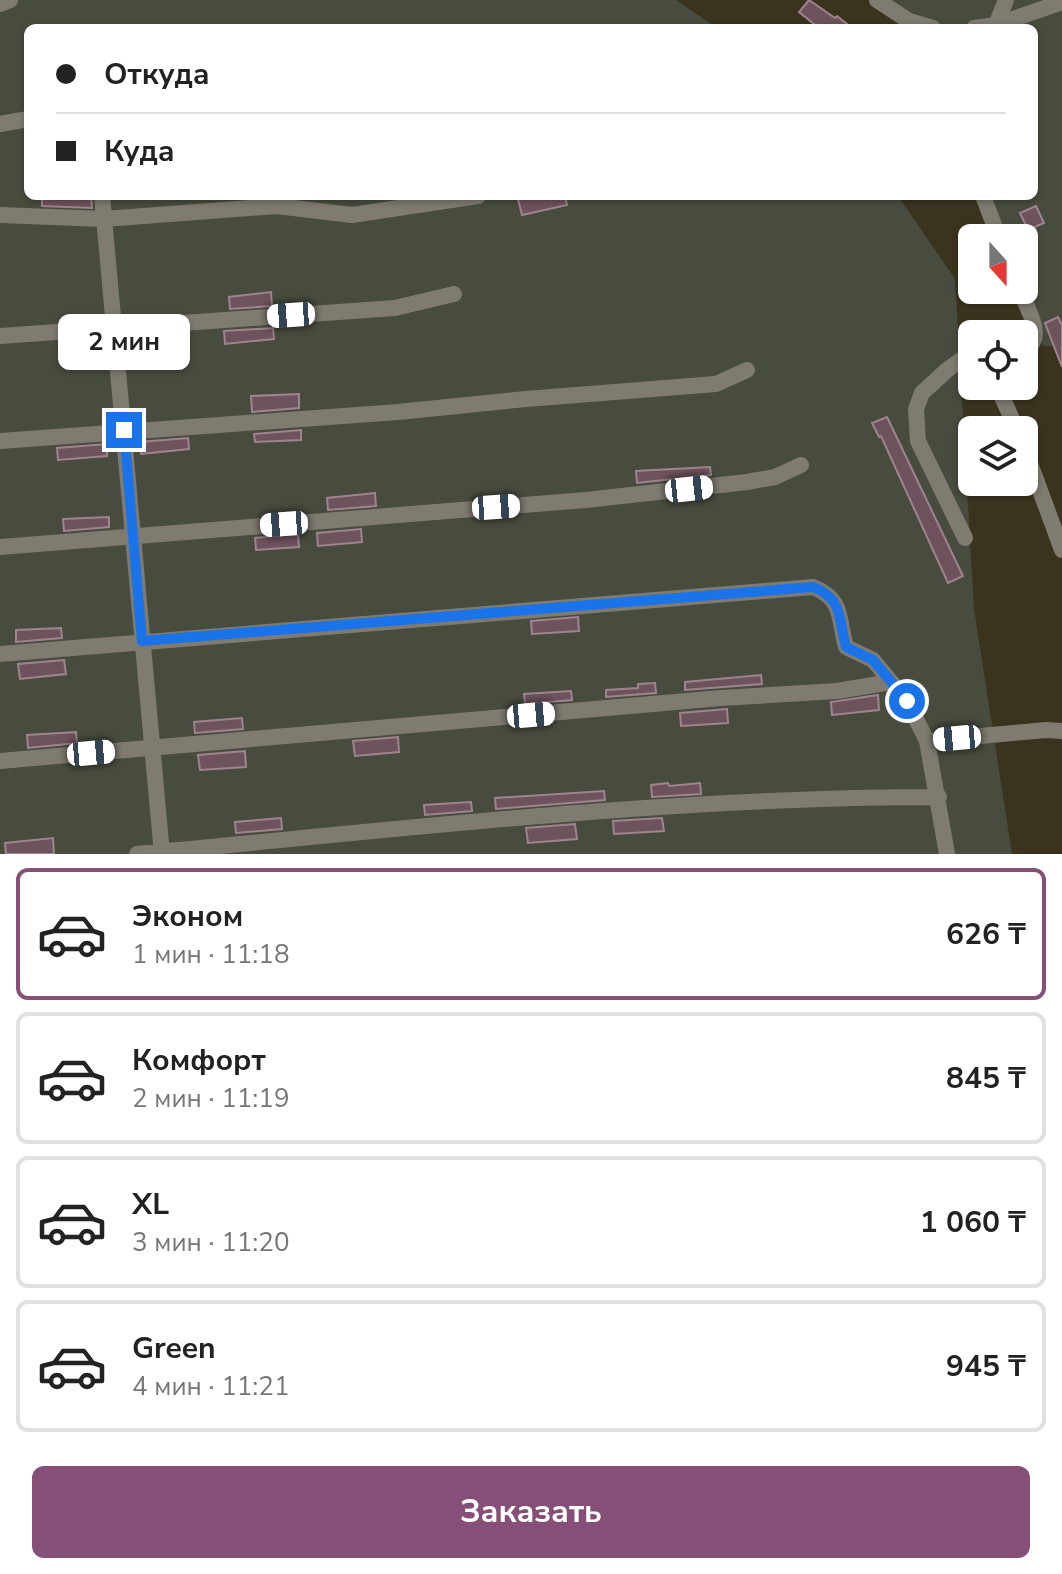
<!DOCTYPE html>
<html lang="ru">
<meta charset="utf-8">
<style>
:root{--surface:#fff;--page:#f6f6f6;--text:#222;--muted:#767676;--line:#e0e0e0;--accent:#854f77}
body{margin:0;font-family:"Nunito Sans",sans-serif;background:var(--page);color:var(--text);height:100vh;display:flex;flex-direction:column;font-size:30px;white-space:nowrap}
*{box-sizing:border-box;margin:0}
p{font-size:26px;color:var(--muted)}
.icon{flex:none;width:44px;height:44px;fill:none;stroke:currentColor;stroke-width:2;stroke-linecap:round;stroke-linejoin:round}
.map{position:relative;height:854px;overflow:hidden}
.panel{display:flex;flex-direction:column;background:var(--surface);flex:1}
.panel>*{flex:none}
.top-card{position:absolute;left:24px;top:24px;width:1014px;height:176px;border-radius:12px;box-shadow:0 2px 6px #0004;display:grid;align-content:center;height:176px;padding:0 32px;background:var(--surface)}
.needle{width:52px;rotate:159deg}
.controls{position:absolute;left:958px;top:224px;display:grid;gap:16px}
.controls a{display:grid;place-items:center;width:80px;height:80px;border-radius:12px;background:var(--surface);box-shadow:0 2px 6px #0004;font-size:40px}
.end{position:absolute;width:36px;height:36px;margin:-18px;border:10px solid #1a73e8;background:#fff;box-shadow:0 0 0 4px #fff}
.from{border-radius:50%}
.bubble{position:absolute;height:56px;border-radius:12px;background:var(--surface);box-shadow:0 2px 6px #0004;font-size:26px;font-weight:700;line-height:56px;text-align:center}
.car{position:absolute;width:24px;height:48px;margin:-24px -12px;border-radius:10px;box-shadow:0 0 6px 2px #0007;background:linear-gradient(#fff 24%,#345 0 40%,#fff 0 76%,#345 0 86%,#fff 0)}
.top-card b{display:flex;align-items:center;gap:28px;height:76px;font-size:30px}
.top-card b+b{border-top:2px solid var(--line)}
.top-card i{width:20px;height:20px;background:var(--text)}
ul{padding:14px 0 0;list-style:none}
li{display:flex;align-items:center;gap:24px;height:132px;margin:0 16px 12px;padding:0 16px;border:4px solid var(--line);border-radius:12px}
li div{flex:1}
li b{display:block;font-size:30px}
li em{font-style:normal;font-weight:700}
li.on{border-color:var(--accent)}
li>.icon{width:72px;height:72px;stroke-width:1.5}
.action{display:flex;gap:16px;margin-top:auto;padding:16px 32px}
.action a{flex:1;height:92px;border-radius:12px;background:var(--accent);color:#fff;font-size:32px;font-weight:700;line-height:92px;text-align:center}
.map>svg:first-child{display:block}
.green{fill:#474c3e}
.building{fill:#6e525d;stroke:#9f848e;stroke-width:2}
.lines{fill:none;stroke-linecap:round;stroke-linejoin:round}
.minor{stroke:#807b71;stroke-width:16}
.route{stroke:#1a73e8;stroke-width:10}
</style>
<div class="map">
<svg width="1062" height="854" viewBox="0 0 1062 854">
<rect width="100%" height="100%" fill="#3a341f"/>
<path class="green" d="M0,0h676l41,28h-689v168h870l57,83 19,330 38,245h-1012z
M882,0h180v346h-19l-22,-56h3v-52h-24l-17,-42h51v-168h-122z"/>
<path class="building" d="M809,0l26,18 2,-2 15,12h-33l-20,-16z
M42,196h49l1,12 -50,-2z
M530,196h35l2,9 -45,10 -4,-16z
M1036,206l8,17 -16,7 -8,-17z
M271,292l1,14 -42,3 -1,-12z
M1058,317l4,8v42l-17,-44z
M273,328l1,11 -49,5 -1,-13z
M299,394v14l-47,4 -1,-16z
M887,417l76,159 -15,7 -67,-147 -2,1 -7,-14z
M301,430v10l-46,2 -1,-8z
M188,438l1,11 -48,5 -1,-12z
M107,444v12l-49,4 -1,-12z
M710,467l1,8 -74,8 -1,-12z
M375,493l1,13 -48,4 -1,-12z
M109,517v10l-45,4 -1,-12z
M361,529l1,13 -44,4 -1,-13z
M298,534l1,13 -43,3 -1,-12z
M578,617l1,14 -47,3 -1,-13z
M61,628l1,10 -46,4v-12z
M64,660l2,14 -46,5 -2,-15z
M761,675l1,9 -77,6v-8z
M655,683l1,10 -50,4v-7l32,-2v-4z
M571,691l1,9 -47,4 -1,-10z
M878,695l1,15 -47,5 -1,-13z
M727,709l1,14 -47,3 -1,-13z
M242,718l1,11 -48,4 -1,-11z
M76,732l1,11 -49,5 -1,-13z
M398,737l1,15 -44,4 -2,-15z
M245,751l1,16 -46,3 -2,-15z
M668,783l1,3 31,-3 1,11 -49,3 -1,-12z
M604,791l1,9 -109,9 -1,-11z
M471,802l1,9 -47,4 -1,-10z
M281,818l1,11 -46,4 -1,-11z
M662,818l2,13 -50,3 -1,-13z
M575,824l2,15 -49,4 -2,-15z
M53,838l1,16h-48l-1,-11z"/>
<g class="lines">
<path class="minor" d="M877,0l32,21 3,7
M0,4l10,-4
M909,21l24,7
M996,25l10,-25
M974,28l22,-3 66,-23
M0,124l28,-5
M102,196l60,658
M983,196l16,42
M0,215l104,4 173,-13 75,9 126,-19
M1020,290c6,17 24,43 9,57h-5
M0,336l395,-28 59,-14
M997,386l20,44
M0,441l398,-29 128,-13 190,-15 31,-14
M1024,447l38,103
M965,538l-47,-97 -2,-32 6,-16 25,-23 25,-18
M0,547l586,-47 161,-18 28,-5 26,-12
M0,654l813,-67c31,12 25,32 33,60l27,13 34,41 20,40 20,113
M927,741l119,-11 16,1
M0,761l721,-63 116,-7 54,-9
M137,854c267,-25 534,-57 802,-57"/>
</g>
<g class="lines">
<path class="route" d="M124,430l18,211 671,-54c31,12 25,32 33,60l27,13 34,41"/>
</g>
</svg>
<div class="controls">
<a><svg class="needle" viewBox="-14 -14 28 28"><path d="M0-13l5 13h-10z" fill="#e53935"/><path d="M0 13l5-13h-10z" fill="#767676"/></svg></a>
<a><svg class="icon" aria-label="locate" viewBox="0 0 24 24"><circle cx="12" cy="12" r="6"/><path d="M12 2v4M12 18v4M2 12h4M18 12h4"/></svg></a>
<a><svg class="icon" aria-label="layers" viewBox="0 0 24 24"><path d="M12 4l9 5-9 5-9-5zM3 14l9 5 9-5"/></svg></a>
</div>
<i class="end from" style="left:907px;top:701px"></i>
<i class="end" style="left:124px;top:430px"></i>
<div class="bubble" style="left:58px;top:314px;width:132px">2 мин</div>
<i class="car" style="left:291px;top:315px;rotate:266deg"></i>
<i class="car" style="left:689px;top:489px;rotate:84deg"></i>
<i class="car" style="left:496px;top:507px;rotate:86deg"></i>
<i class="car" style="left:284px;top:524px;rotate:266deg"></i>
<i class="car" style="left:531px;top:715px;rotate:85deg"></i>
<i class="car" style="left:957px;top:738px;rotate:265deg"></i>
<i class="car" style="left:91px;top:753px;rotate:85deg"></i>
<div class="top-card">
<b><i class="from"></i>Откуда</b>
<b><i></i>Куда</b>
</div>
</div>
<section class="panel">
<ul>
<li class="on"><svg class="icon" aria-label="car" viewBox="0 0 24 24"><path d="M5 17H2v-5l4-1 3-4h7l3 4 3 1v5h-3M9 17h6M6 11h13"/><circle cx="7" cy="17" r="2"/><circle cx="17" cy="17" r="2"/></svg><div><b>Эконом</b><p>1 мин · 11:18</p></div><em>626 ₸</em></li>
<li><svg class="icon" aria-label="car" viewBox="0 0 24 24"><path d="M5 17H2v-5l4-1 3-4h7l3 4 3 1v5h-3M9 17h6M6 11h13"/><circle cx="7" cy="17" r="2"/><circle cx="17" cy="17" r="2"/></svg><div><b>Комфорт</b><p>2 мин · 11:19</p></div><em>845 ₸</em></li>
<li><svg class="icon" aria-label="car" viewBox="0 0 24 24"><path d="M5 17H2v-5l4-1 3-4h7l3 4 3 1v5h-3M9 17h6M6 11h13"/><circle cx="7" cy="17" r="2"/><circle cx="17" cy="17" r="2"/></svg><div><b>XL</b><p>3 мин · 11:20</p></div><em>1 060 ₸</em></li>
<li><svg class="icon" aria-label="car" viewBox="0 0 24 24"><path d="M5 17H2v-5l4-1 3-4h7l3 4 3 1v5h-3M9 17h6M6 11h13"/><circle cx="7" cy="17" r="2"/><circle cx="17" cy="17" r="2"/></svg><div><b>Green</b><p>4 мин · 11:21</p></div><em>945 ₸</em></li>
</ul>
<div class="action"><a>Заказать</a></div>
</section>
